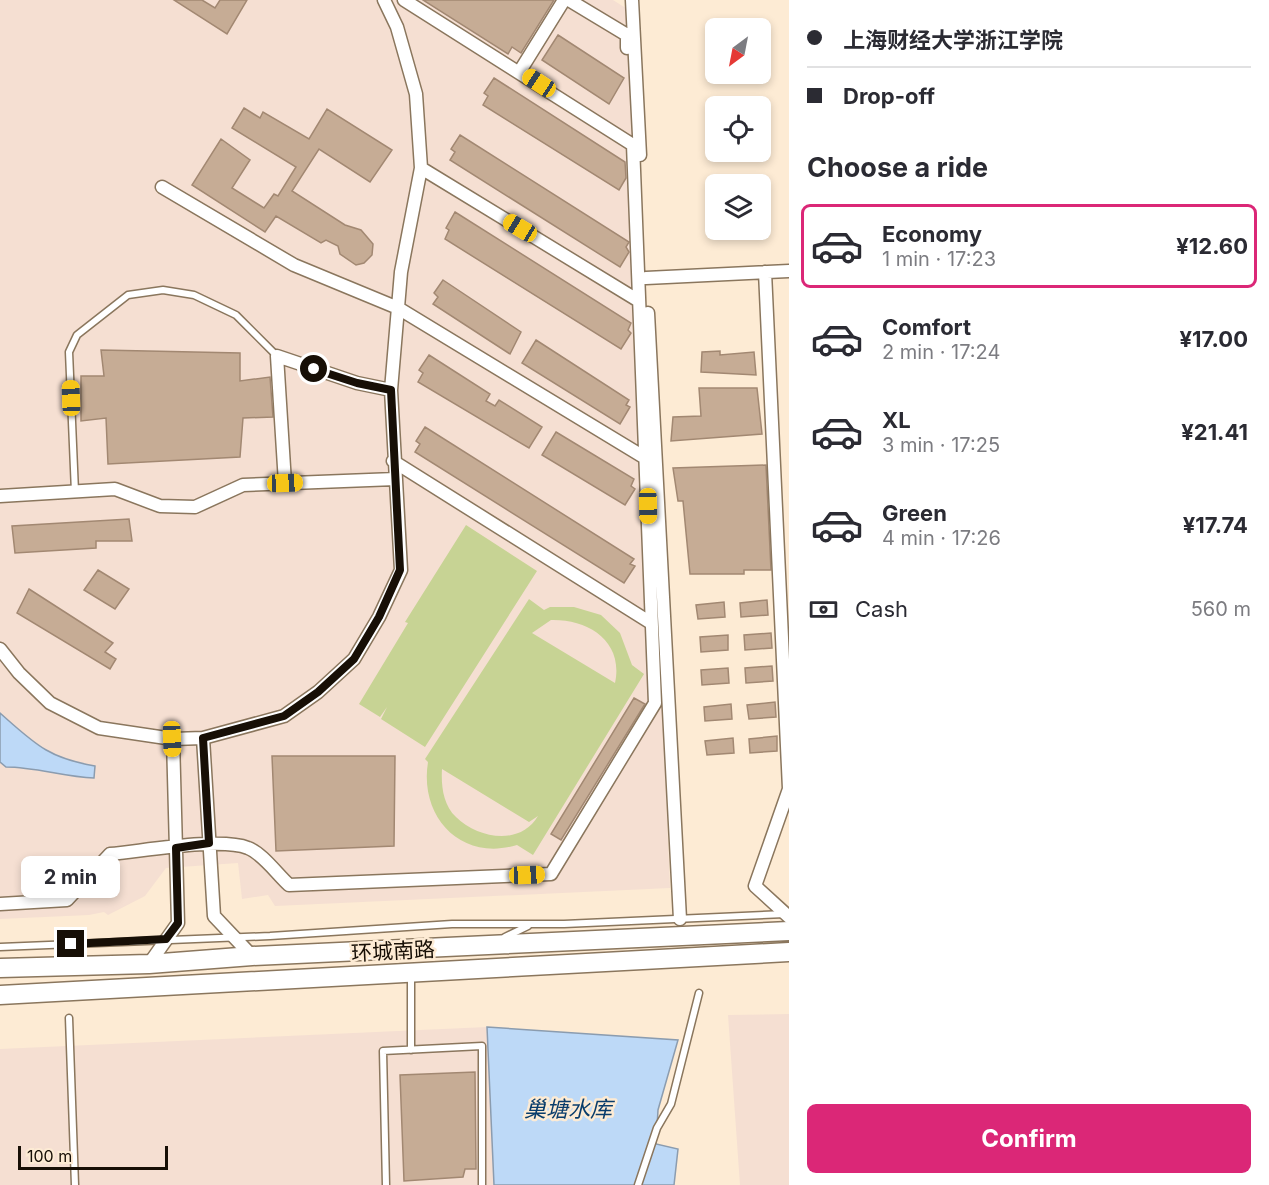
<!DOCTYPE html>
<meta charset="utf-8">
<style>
:root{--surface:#fff;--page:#f7f7f7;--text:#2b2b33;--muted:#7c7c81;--line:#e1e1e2;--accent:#db2777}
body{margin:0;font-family:Inter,"Noto Sans SC",sans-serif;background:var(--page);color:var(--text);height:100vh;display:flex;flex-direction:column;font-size:22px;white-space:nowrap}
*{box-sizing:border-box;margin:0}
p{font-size:20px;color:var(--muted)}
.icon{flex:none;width:33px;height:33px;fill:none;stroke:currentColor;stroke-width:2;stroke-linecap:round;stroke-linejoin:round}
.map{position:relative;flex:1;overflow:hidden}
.details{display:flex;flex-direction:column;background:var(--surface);width:480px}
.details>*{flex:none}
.top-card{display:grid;align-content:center;height:132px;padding:0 18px;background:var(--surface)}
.needle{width:39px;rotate:212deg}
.tools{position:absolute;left:705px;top:18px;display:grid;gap:12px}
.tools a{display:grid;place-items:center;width:66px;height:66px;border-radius:9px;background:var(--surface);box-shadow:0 3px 9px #0003;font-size:30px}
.scale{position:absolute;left:18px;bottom:15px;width:150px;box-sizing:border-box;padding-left:6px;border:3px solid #170f06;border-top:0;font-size:16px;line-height:21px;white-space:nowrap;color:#170f06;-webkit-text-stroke:4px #fdebd4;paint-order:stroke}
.end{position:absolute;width:27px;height:27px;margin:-14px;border:8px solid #170f06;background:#fff;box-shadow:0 0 0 3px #fff}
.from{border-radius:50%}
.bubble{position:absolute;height:42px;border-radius:9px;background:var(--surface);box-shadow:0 3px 9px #0003;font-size:20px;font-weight:700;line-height:42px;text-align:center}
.car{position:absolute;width:18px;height:36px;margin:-18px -9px;border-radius:8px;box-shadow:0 0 4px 2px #0007;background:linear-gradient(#f5c518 24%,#345 0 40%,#f5c518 0 76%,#345 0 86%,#f5c518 0)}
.top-card b{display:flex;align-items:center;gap:21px;height:57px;font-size:22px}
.top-card b+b{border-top:2px solid var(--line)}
.top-card i{width:15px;height:15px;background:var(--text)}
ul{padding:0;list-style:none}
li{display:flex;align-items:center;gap:18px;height:84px;margin:0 12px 9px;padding:0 6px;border:3px solid transparent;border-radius:9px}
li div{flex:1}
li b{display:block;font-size:22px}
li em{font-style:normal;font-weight:700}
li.active{border-color:var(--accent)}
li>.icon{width:54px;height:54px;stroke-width:1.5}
h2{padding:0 18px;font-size:27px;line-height:72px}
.pay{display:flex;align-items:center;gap:15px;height:66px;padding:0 18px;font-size:22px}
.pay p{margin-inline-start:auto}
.button{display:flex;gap:12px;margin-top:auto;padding:12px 18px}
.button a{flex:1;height:69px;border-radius:9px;background:var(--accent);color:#fff;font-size:24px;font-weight:700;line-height:69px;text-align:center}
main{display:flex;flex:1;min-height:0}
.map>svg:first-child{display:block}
.education{fill:#f5dfd2}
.green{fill:#c7d394;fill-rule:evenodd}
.water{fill:#bdd9f7;stroke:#8b9caf;stroke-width:1.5}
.building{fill:#c6ac95;stroke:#a28872;stroke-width:1.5}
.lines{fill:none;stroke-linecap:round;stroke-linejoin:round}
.service-casing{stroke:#8a765d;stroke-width:9}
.minor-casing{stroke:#8a765d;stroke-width:15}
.primary-casing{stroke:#8a765d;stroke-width:21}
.service{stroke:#fff;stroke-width:6}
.minor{stroke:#fff;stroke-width:12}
.primary{stroke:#fff;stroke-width:18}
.route{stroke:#170f06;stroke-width:8}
.labels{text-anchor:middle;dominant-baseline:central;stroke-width:5;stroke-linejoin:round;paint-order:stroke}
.street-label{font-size:21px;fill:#170f06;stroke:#fdebd4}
.water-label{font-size:22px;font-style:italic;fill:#093c6b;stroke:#fdebd4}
</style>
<main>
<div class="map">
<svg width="789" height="1185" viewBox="0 0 789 1185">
<rect width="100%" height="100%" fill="#fdebd4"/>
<path class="education" d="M0,0h613l19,12 38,876 -395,18 -7,-11 -26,4 -4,-36 -72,5 -21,28 -37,19 -4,-3 -15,3 -89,4z
M789,1014v171h-49l-12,-170z
M487,1027l7,158h-494v-136z"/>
<path class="green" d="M466,525l71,46 -112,176 -44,-28 6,-12 -7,10 -21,-13 49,-81 -3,-1z
M529,599l15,11 6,-3h24l27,8 19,18 12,32 12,9 -111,181 -16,-10c-56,17 -98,-28 -89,-83l-3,-3zM551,620c37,-1 73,21 64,63l-83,-50zM442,769l87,53 9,-6c-18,30 -59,23 -82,1 -13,-12 -15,-32 -14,-48z"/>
<path class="water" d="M0,713c35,31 48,45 95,53l-1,12c-30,-1 -58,-11 -88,-11l-6,-5z
M487,1027l191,13 -20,70 -2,34 22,5 -4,36h-180z"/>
<path class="building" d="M174,0h28l13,8 5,-8h27l-20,34z
M423,0h131l-33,53 -9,-6 -4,7z
M558,35l66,43 -15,26 -67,-44z
M494,78l131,84 1,16 -7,12 -136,-85 5,-9 -4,-3z
M244,108l16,10 3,-6 46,27 18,-30 65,41 -22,32 -51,-33 -27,42 53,34 16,5 12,14 -1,11 -8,8 -8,2 -16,-11 -2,-8 -12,-6 -5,3 -45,-27 -11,16 -73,-47 29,-46 29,21 -18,28 32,20 10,-14 4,2 18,-29 -64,-39z
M460,135l169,107 -3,5 3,5 -9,15 -170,-107 5,-8 -4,-3z
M455,212l176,111 -3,7 3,3 -10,16 -176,-110 4,-9 -3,-2z
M443,280l78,52 -11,22 -77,-50 5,-7 -4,-4z
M536,340l93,60 -3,5 4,2 -10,17 -98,-61z
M101,350l139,3v28l30,-4 3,40 -30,1 -3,39 -132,7 -2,-46 -25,3v-45h23z
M720,351v4l34,-3 2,23 -55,-3 1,-20z
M429,355l61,39 -4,7 9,5 4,-6 43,27 -13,21 -111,-66 5,-9 -4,-3z
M699,388h58l5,46 -91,7 2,-24 28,-1z
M425,427l209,132 -4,5 5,2 -11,17 -209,-131 5,-8 -4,-3z
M556,432l78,47 -3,7 4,3 -10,16 -83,-50z
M766,465l5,105h-27v4h-54l-7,-73h-5l-5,-33z
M129,519l3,22h-36v7l-81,5 -3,-27z
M98,570l31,19 -14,20 -31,-19z
M29,589l84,54 -8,9 11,7 -6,10 -93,-56z
M767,600l1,15 -27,2 -1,-14z
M724,602l1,15 -27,2 -2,-14z
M771,633l1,15 -27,2 -1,-15z
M728,635v15l-27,2 -1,-15z
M772,666l1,15 -27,2 -1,-15z
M728,668l1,15 -27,2 -1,-15z
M634,698l11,6 -84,136 -10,-6z
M775,702l1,15 -27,2 -2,-14z
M731,704l1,15 -27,2 -1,-14z
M777,736v15l-27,2 -1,-14z
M733,738l1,15 -27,2 -2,-14z
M272,756h123l-1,90 -118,5z
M475,1072l1,97h-11l-2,8 -59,4 -4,-106z"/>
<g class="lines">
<g class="service-casing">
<path id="service" d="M75,492l-6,-140 8,-17 51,-40 35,-5 31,5 42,20 41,41
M505,937l23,-11
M0,947l270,-11 182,-12h112l221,-10
M411,975v75
M69,1018l6,167
M386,1185l-3,-134 99,-5v139
M638,1185l19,-57 14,-24 28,-111"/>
</g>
<g class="minor-casing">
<path id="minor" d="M569,0l58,35v13
M632,0l8,155
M520,71l44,-71
M421,168l218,133
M162,187l132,78 104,43 249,151
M765,272l24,517 -34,97 34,31
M646,278l143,-7
M648,313l32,606
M393,461l258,162
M285,483l-8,-127 80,27 34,7
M0,496l115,-7 45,17 35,1 48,-22 152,-6
M0,649l19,24 31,30 49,25 74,11 30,-1 81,-22 34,-24 36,-33 25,-42 22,-47 -10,-180 10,-118 20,-104 -5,-74 -19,-67 -13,-27
M203,738l11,178 38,40
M0,904l67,-4 43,-46c34,-3 110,-17 138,-6 14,5 29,26 41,37l262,-11 104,-171 -22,-558 -229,-145
M149,964l29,-41 -5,-184"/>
</g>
<g class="primary-casing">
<path id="primary" d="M0,968l149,-4 103,-8 537,-25
M0,995l789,-43"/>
</g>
<use href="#service" class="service"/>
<use href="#minor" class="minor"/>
<use href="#primary" class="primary"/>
</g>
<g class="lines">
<path class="route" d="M71,944l95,-5 12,-16 -2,-75 33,-5 -6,-105 81,-22 34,-24 36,-33 25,-42 21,-47 -9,-180 -34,-7 -43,-14"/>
</g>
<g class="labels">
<g class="street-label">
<text transform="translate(393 951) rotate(-3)">环城南路</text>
</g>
<g class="water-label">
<text x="568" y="1109">巢塘水库</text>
</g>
</g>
</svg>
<div class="tools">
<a><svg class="needle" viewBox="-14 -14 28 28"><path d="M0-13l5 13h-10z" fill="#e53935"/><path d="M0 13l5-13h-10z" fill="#7c7c81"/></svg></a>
<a><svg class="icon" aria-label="locate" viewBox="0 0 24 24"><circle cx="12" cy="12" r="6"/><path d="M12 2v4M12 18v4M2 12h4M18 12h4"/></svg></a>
<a><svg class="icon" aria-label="layers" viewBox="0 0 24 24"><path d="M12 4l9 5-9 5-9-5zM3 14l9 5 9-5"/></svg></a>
</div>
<div class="scale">100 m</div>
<i class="end from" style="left:314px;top:369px"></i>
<i class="end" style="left:71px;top:944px"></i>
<div class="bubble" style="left:21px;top:856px;width:99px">2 min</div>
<i class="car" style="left:539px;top:83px;rotate:303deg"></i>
<i class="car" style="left:520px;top:228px;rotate:301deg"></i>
<i class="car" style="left:71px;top:398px;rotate:358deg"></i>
<i class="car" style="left:285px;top:483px;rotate:88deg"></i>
<i class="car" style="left:648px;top:506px;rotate:179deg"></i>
<i class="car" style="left:172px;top:739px;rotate:178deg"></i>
<i class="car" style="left:527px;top:875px;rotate:88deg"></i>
</div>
<section class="details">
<div class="top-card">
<b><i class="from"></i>上海财经大学浙江学院</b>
<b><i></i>Drop-off</b>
</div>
<h2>Choose a ride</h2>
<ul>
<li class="active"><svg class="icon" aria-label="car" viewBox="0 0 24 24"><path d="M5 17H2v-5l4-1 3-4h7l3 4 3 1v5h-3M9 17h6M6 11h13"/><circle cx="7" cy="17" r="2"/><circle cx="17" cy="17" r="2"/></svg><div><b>Economy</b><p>1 min · 17:23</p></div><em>¥12.60</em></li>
<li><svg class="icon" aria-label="car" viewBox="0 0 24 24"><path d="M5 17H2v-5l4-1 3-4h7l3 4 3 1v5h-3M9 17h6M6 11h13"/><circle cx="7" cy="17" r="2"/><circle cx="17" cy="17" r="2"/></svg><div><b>Comfort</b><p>2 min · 17:24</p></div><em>¥17.00</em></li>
<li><svg class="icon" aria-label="car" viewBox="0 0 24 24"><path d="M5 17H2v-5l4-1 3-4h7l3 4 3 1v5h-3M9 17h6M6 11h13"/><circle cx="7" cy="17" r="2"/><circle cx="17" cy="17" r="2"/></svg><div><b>XL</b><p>3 min · 17:25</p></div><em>¥21.41</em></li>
<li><svg class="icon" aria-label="car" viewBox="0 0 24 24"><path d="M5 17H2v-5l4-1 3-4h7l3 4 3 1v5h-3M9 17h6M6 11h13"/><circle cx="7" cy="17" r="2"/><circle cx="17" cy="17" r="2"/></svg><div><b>Green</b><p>4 min · 17:26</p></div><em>¥17.74</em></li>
</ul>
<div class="pay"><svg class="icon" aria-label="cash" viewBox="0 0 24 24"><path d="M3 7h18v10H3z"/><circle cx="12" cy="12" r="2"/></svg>Cash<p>560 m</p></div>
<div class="button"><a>Confirm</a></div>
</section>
</main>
